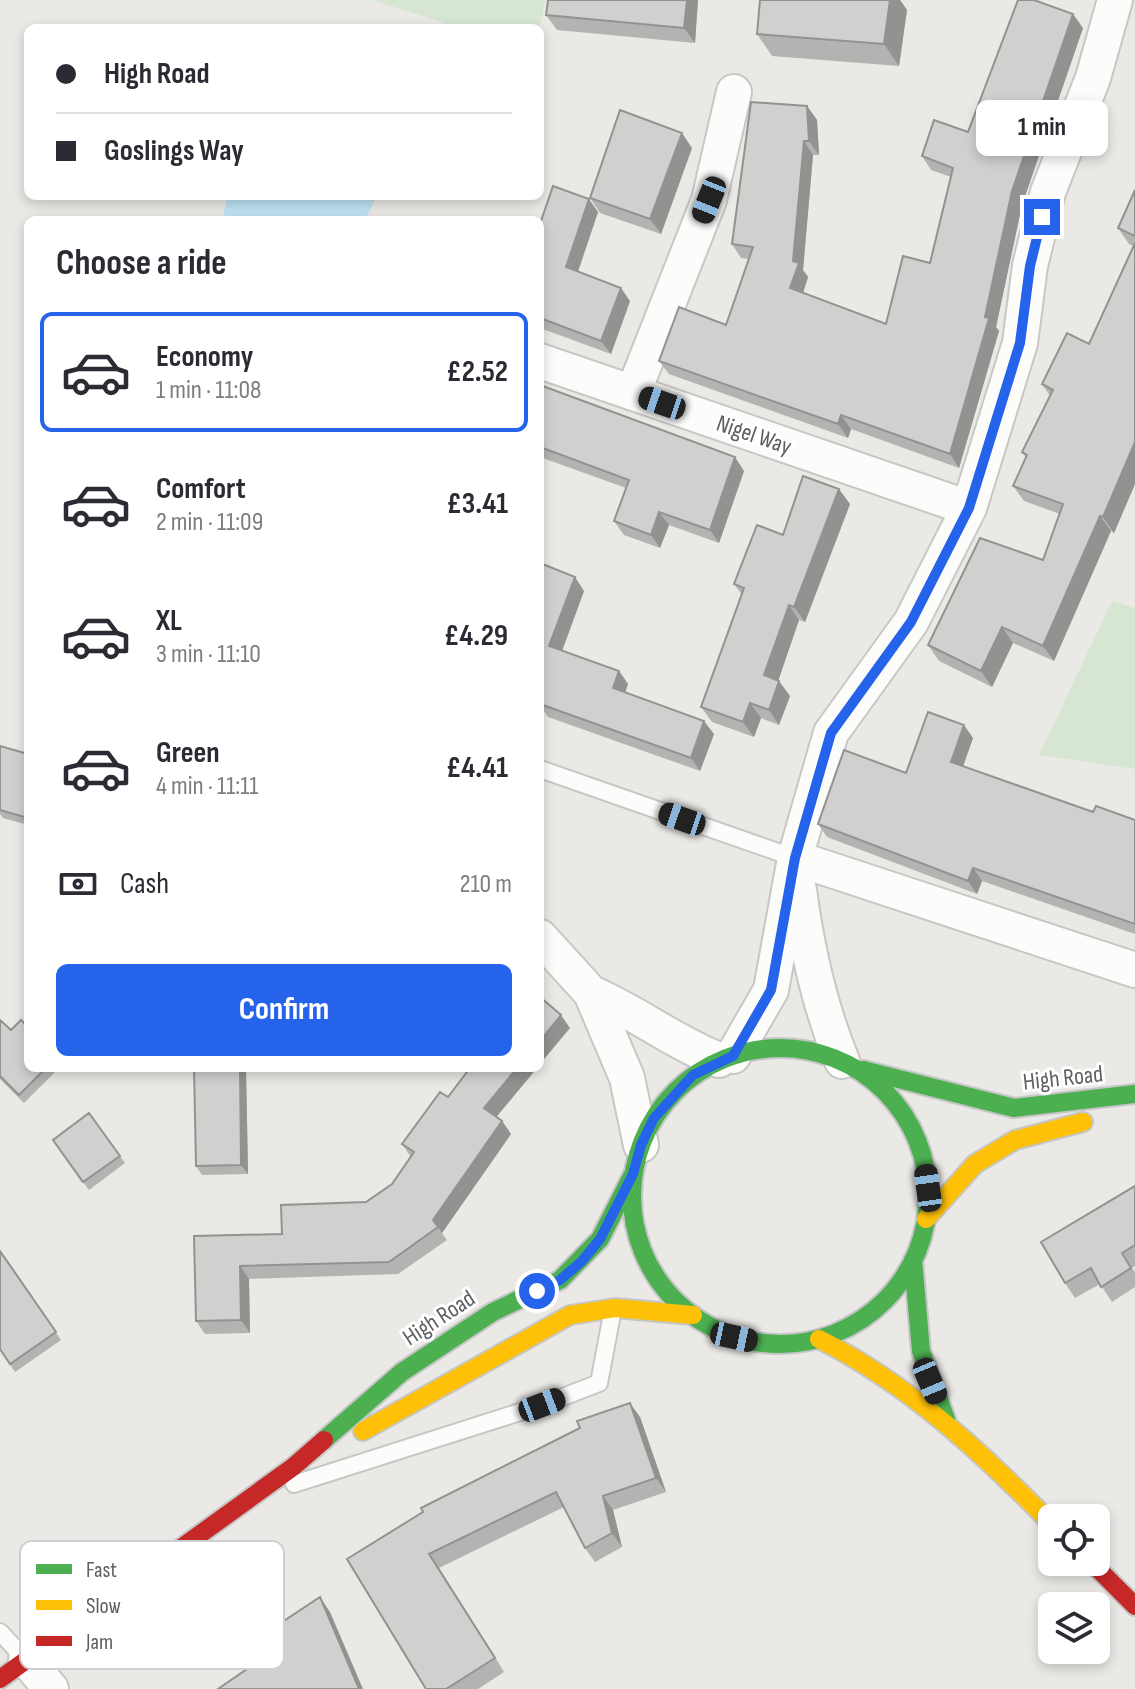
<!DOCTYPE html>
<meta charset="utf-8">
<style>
:root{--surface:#fff;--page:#f7f7f7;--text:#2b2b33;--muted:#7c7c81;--line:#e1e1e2;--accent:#2563eb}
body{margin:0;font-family:"Sofia Sans Condensed",sans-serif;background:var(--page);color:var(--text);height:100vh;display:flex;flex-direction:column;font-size:30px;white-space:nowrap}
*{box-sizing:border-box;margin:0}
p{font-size:26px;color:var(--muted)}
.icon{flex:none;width:44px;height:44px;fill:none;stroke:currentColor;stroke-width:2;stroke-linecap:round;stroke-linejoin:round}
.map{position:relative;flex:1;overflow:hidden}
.drawer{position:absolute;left:24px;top:216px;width:520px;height:856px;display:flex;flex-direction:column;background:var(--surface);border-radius:12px;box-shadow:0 4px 12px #0003}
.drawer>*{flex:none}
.banner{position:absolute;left:24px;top:24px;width:520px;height:176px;border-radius:12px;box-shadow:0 4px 12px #0003;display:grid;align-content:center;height:176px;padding:0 32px;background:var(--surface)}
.tools{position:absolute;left:1038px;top:1504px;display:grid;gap:16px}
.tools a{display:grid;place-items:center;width:72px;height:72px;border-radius:12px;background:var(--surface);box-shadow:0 4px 12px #0003;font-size:40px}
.end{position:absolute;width:36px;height:36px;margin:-18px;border:10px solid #2563eb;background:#fff;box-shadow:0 0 0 4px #fff}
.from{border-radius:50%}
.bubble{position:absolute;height:56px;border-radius:12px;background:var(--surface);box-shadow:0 4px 12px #0003;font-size:26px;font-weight:700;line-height:56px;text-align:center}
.car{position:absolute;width:24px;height:48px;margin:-24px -12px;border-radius:10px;box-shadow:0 0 6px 2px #0007;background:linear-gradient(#222 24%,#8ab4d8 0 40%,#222 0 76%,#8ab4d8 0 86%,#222 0)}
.banner b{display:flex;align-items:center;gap:28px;height:76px;font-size:30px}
.banner b+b{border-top:2px solid var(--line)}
.banner i{width:20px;height:20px;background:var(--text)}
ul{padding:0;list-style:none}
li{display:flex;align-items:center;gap:24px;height:120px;margin:0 16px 12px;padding:0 16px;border:4px solid transparent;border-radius:12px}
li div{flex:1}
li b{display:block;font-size:30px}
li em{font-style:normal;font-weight:700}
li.current{border-color:var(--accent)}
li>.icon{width:72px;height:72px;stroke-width:1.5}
h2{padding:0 32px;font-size:36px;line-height:96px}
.pay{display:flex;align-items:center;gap:20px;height:88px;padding:0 32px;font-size:30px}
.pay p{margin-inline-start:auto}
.action{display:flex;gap:16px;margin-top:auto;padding:16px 32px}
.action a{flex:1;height:92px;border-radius:12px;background:var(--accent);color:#fff;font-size:32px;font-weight:700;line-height:92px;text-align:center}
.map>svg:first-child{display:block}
.green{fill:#d7e6d3}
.water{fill:#bee3f2}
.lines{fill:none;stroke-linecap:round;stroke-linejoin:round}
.lane-casing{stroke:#c8c7c6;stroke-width:20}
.street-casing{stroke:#c8c7c6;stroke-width:38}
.fast-casing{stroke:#c5c6c6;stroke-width:22}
.slow-casing{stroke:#c5c6c6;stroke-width:22}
.jam-casing{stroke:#c5c6c6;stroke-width:22}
.lane{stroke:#fcfcfb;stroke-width:16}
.street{stroke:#fcfcfb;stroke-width:34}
.fast{stroke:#4caf50;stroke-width:18}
.slow{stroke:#ffc107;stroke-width:18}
.jam{stroke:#c62828;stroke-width:18}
.wall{fill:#b5b3b2}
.shaded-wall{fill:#939291}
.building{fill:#d2d0cf;stroke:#939291;stroke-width:2}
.route{stroke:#2563eb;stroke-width:10}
.labels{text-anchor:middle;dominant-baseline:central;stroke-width:6;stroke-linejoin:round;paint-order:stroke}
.street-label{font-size:24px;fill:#5c6063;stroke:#fff}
.key{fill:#fff;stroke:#cecfd0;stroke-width:2}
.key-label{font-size:22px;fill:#5c6063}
</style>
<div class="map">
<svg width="1135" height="1689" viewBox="0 0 1135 1689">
<rect width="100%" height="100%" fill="#ebe9e6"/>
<path class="green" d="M372,0h173l-5,28h-80z
M1112,601l23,7v161l-96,-14z"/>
<path class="water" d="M228,196h149l-12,24h-143z"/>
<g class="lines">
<g class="lane-casing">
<path id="lane" d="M540,769l255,89
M294,1484l248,-79 57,-22 14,-74
M0,1632l24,26"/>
</g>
<g class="street-casing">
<path id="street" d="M540,361l429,147
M633,393l76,-193 25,-108
M795,858l340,112
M799,890c8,60 20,115 43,171
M540,937l51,56 36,85 14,67
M591,993c45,19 82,49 128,67
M733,1056l38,-66 24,-132 36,-125 80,-111 58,-114 51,-165 10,-77 18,-74 45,-114 22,-78
M26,1659l25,30"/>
</g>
<g class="fast-casing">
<path id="fast" d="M632 1196a148 148 0 1 1 296 0a148 148 0 1 1-296 0Z
M863,1070l151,38 121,-14
M913,1260l8,91 25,68
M324,1440l78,-68 91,-60 67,-32 40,-41 32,-63"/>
</g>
<g class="slow-casing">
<path id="slow" d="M926,1219l49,-55 40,-24 68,-18
M819,1339c91,46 162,113 233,185
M363,1431l207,-116 45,-7 78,7"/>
</g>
<g class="jam-casing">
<path id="jam" d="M1091,1562l44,44
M0,1679l293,-212 31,-27"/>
</g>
<use href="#lane" class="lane"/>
<use href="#street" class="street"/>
<use href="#fast" class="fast"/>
<use href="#slow" class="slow"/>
<use href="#jam" class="jam"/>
</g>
<path class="wall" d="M698,0l-3,43 -138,-13 -11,-15z
M760,0h140l7,10 -8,56 -127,-10 -15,-22z
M1083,28l-61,177 -26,122 3,4 -40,137 -108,-39 -3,9 -179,-64 -10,-13 67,-36 23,-66 -8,-1 -9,-14 75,-138 10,14 2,35h-6l-10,115 5,7 -5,16 83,31 44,-61 21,-86 -20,-7 -9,-14 46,-24z
M692,148l-31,86 -61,-21 -10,-15z
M1135,190v294l-21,49 -3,-2 -57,130 -41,-18 -21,44 -53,-26 -11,-16 115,-85 17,-46 -36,-13 -11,-15 13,-28 -4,-6 28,-56 -8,-12 47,-40 45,-98 -5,-2 -11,-16z
M598,212l-20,60 52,29 -19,53 -71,-26v-104z
M540,385l204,86 -25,72 -50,-18 -9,23 -36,-13 -10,-14 12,-33 -86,-31z
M850,504l-45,118 -6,-2 -21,61 12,15 -11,29 -18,-7 -7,19 -42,-15 -11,-15 41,-112 -8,-11 49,-49z
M540,563l44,28 -22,60 57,20 9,13 -3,9 89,41 -14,37 -152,-54 -8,-12z
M973,738l-10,28 130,46 42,8v114l-153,-53 -5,13 -150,-57 -9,-13 88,-51z
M0,746l28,8v71l-25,-7 -3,-4z
M0,1020l28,48h27l1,3 -32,32 -24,-24z
M194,1068h52l2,106 -46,1 -6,-9z
M470,1068h67l-41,49 6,4 9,13 -69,99 5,7 -49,34 -149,5 1,54 -45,1 -9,-13 -2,-85 88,-2 84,-32 26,-18 19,-27 -9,-13 46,-47z
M89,1113l36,50 -36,27 -36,-50z
M1135,1186v80l-3,2 3,4v15l-23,15 -12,-18 -25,14 -10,-15z
M9,1263l52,77 -46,32 -15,-23z
M640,1417l26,75 -53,18 9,37 -27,15 -10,-14 -21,-41 -125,61 65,104 -26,17h-52l-79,-130z"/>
<path class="shaded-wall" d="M687,0h11l-3,43 -11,-15z
M890,0h10l7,10 -8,56 -15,-22z
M1073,14l10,14 -61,177 -26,122 3,4 -40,137 -9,-14 35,-137 27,-126z
M807,106l10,14 2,35 -10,-14z
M682,133l10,15 -31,86 -11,-15z
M804,141l9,14 -10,115 5,7 -8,25 -10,-14z
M589,199l9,13 -23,68 -9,-13z
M621,288l9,13 -19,53 -10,-13z
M841,415l10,14 -3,9 -10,-14z
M1135,442v42l-21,49 -11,-16z
M735,457l9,14 -25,72 -9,-13z
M839,489l11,15 -45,118 -11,-15z
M659,512l10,13 -9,23 -9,-13z
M1100,516l11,15 -57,130 -11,-15z
M575,577l9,14 -25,68 -10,-13z
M789,605l10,15 -24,70 -11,-15z
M1002,627l11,16 -21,44 -11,-16z
M619,671l9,13 -6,18 -9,-14z
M779,681l11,15 -11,29 -10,-15z
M750,703l11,15 -7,19 -11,-15z
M704,721l10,13 -14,37 -9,-13z
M964,725l9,13 -13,37 -9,-13z
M973,868l9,13 -5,13 -9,-13z
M561,1015l9,13 -30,36v-23z
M240,1068h6l2,106 -7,-9z
M517,1068h20l-44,53 -9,-13z
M502,1121l9,13 -69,99 -9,-13z
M240,1266l9,13 1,54 -9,-13z
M630,1403l10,14 26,75 -10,-14z
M603,1496l10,14 9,37 -10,-14z
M429,1554l10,14 65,104 -9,-14z
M320,1597l10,15 33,77h-4z"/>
<path class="building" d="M548,0h139l-3,28 -138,-13z
M760,0h130l-6,44 -127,-10z
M1018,0h16l39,14 -61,177 -27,126 4,1 -39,136 -109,-39 -3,9 -179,-63 20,-54 47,18 27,-78 -21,-3 19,-142 56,4 2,35h-5l-11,120 6,2 -9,25 96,36 17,-68 27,7 23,-95 -31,-12 12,-36 34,12z
M620,110l62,23 -32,86 -60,-21z
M553,186l36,13 -23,68 55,21 -20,53 -61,-23v-94z
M1135,190v46l-17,-8z
M1135,243v199l-32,75 -3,-1 -57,130 -41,-19 -21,44 -53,-26 52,-107 63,22 20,-56 -50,-18 14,-31 -5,-3 31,-62 -11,-6 25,-51 22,11z
M540,385l195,72 -25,73 -51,-18 -8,23 -37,-14 15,-41 -89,-33z
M803,476l36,13 -45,118 -5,-2 -25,70 15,6 -10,29 -19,-7 -7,19 -42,-15 43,-119 -10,-4 23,-59 26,10z
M540,563l35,14 -26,69 70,25 -6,17 91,33 -13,37 -151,-54 3,-11 -3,-1z
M928,712l36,13 -13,37 142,50 3,-6 39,14v104l-162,-56 -5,13 -150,-57 26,-74 62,23z
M0,746l28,8v64l-28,-8z
M540,997l21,18 -21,26z
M0,1020l11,10 10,-10 7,7v41h18l-27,27 -19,-19z
M194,1068h46l1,97 -45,1z
M470,1068h47l-33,40 18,13 -69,99 5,7 -49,35 -149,4 1,54 -45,1 -2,-85 88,-2 -1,-29 85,-3 26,-18 22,-32 -12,-8 38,-52 8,5z
M89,1113l31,43 -37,26 -30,-42z
M1135,1186v59l-13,8 9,15 -30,19 -10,-19 -26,15 -24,-41z
M0,1251l56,81 -46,32 -10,-15z
M630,1403l26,75 -53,18 9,37 -27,15 -29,-56 -127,62 66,104 -49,31h-20l-79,-130 76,-47 -2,-4 159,-80 -3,-7z
M320,1597l39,92h-141l39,-27 -11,-16z"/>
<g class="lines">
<path class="route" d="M537,1291l23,-11 22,-19 18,-22 33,-65 8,-29 13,-27 39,-43 40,-19 38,-66 24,-132 36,-125 80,-111 58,-114 51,-165 10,-77 12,-49"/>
</g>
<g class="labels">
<g class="street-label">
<text transform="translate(754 435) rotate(19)">Nigel Way</text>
<text transform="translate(1063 1078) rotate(-6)">High Road</text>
<text transform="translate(439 1318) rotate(-33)">High Road</text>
</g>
</g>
<rect x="20" y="1541" width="264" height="128" rx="12" class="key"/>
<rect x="36" y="1564" width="36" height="10" fill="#4caf50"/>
<rect x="36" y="1600" width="36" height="10" fill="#ffc107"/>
<rect x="36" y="1636" width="36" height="10" fill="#c62828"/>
<g class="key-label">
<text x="86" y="1577">Fast</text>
<text x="86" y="1613">Slow</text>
<text x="86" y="1649">Jam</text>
</g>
</svg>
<div class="tools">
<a><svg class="icon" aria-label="locate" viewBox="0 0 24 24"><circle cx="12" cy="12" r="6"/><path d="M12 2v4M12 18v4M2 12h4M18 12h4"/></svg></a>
<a><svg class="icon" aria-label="layers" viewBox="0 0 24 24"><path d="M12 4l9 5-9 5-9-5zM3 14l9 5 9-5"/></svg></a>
</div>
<i class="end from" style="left:537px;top:1291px"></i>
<i class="end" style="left:1042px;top:217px"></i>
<div class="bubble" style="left:976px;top:100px;width:132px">1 min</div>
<i class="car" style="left:709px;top:200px;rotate:202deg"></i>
<i class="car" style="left:662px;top:403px;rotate:289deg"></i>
<i class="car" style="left:682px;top:819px;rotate:289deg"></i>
<i class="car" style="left:928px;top:1188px;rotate:352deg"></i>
<i class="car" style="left:734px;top:1337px;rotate:102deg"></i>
<i class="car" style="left:930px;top:1381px;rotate:157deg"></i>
<i class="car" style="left:542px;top:1405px;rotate:69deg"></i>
<div class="banner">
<b><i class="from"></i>High Road</b>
<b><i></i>Goslings Way</b>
</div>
<section class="drawer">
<h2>Choose a ride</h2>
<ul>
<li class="current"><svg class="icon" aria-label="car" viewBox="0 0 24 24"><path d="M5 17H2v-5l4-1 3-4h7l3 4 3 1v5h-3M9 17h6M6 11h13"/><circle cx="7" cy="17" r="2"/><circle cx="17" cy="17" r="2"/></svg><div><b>Economy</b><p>1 min · 11:08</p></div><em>£2.52</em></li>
<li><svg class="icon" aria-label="car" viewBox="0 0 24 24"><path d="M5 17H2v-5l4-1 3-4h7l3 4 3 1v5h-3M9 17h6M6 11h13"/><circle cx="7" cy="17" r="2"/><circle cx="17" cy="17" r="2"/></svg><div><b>Comfort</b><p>2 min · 11:09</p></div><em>£3.41</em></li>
<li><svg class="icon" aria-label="car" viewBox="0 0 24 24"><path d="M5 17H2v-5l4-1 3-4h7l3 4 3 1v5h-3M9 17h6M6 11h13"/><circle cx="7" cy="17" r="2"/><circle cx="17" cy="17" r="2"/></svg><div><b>XL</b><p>3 min · 11:10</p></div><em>£4.29</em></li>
<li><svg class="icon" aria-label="car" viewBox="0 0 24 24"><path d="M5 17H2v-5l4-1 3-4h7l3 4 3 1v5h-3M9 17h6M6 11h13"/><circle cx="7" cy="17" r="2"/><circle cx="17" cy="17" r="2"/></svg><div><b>Green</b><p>4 min · 11:11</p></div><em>£4.41</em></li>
</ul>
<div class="pay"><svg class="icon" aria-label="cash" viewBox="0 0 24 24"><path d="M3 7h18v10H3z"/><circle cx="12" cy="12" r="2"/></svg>Cash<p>210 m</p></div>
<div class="action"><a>Confirm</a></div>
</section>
</div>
